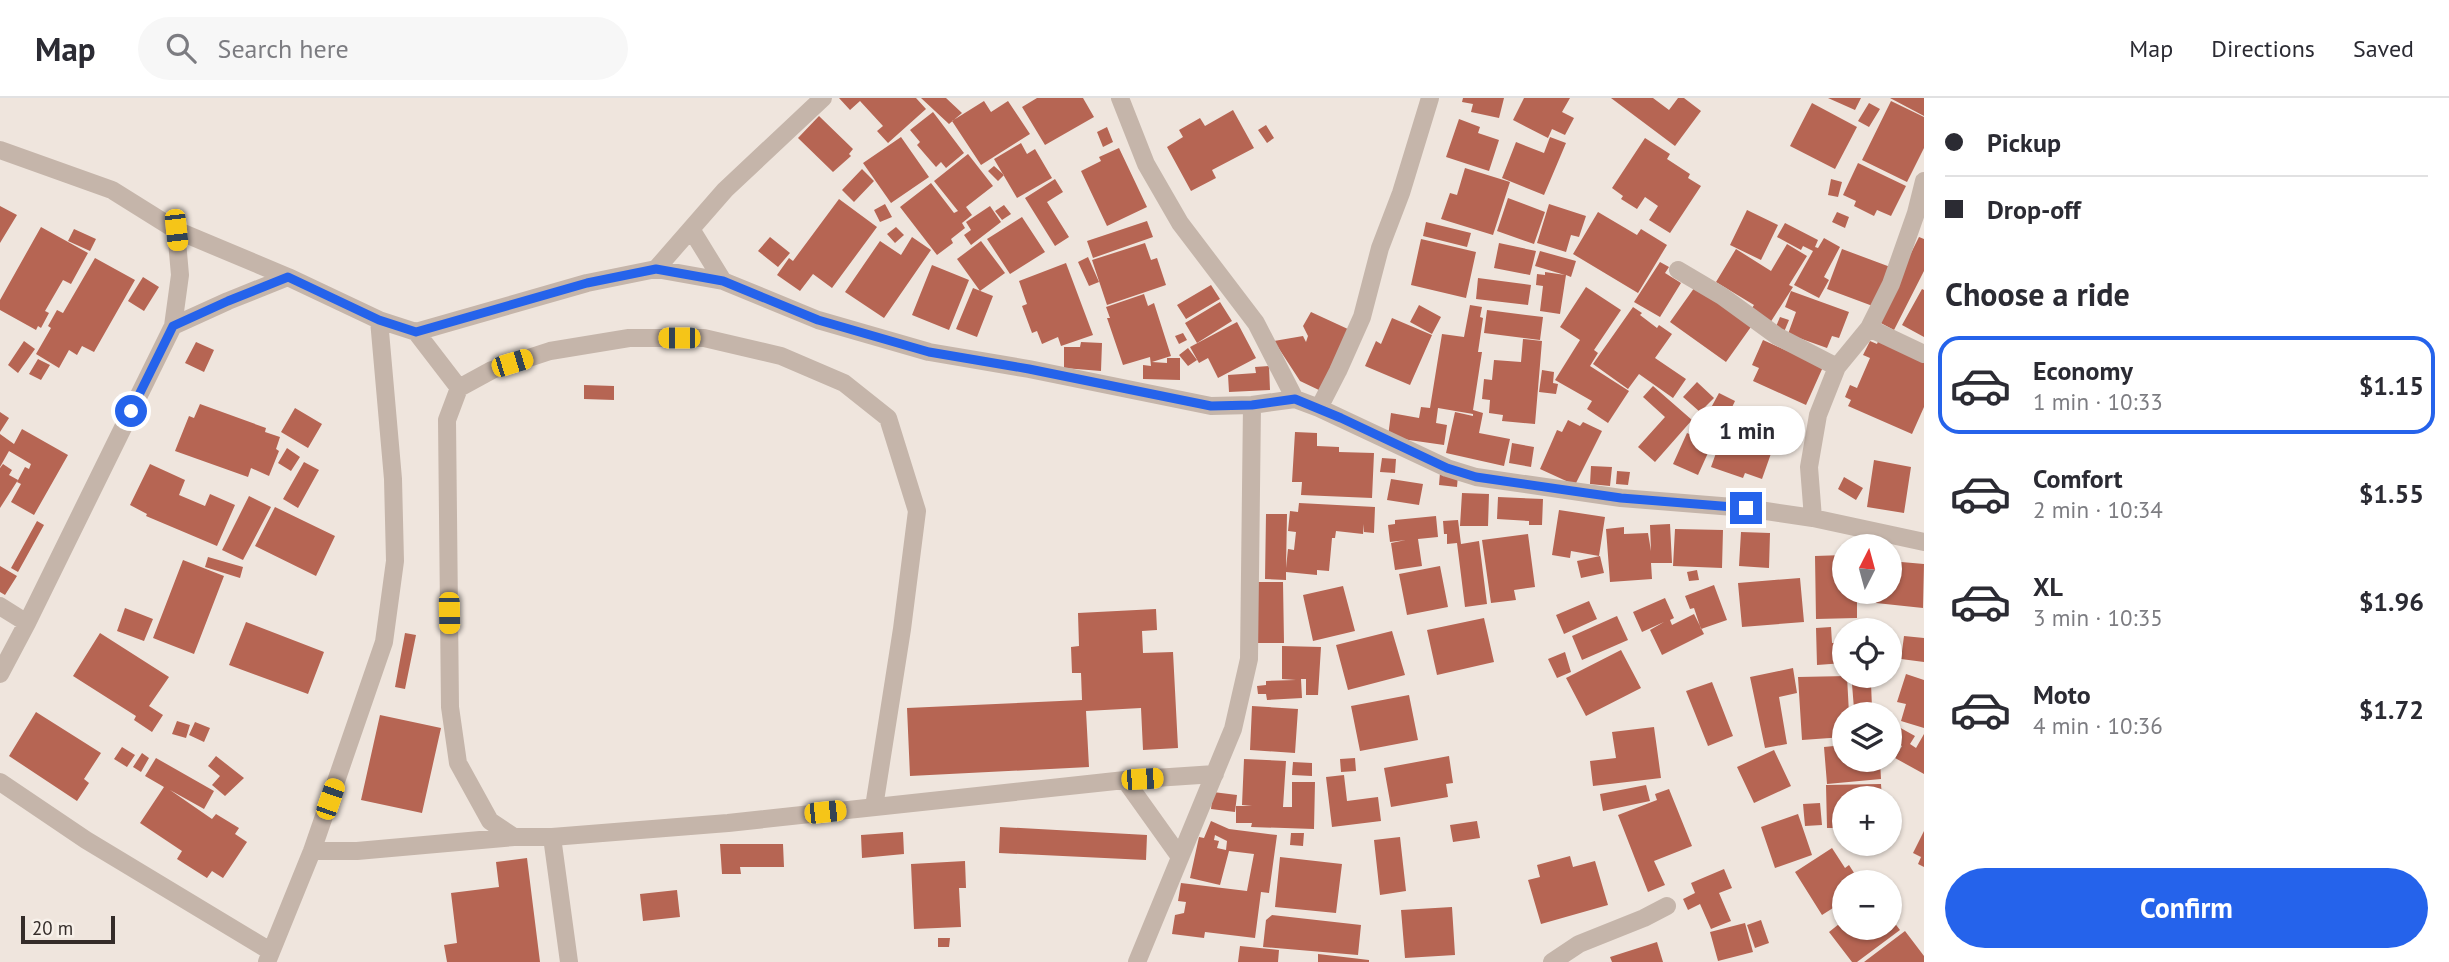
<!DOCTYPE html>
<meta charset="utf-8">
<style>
:root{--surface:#fff;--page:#f7f7f7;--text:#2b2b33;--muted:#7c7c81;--line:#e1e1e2;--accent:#2563eb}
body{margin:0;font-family:"PT Sans",sans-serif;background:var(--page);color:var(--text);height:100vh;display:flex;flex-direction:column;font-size:26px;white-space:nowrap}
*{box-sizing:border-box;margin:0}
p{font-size:23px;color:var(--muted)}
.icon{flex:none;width:38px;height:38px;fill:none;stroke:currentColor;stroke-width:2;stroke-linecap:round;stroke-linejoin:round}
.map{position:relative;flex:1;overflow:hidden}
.sheet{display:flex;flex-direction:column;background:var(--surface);width:525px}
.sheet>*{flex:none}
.guide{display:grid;align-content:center;height:154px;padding:0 21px;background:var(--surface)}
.needle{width:46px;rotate:6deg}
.tools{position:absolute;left:1832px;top:436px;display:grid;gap:14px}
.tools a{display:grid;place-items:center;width:70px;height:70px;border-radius:50%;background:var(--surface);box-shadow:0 2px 5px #0004;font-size:35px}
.scale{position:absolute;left:21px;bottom:18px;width:94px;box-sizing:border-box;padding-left:7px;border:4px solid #342c29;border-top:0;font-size:19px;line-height:24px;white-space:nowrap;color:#342c29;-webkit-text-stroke:5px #f7f0e9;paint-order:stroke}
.end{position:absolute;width:32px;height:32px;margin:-16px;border:9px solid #2563eb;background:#fff;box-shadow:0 0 0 4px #fff}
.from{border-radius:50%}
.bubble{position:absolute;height:49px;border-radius:24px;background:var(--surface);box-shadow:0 2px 5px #0004;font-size:23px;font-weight:700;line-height:49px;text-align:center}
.car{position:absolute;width:21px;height:42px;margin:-21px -10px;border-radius:9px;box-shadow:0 0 5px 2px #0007;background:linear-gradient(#f5c518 24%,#345 0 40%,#f5c518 0 76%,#345 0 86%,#f5c518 0)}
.guide b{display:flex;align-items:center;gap:24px;height:66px;font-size:26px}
.guide b+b{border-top:2px solid var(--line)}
.guide i{width:18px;height:18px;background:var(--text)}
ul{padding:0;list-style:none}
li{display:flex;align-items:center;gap:21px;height:98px;margin:0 14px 10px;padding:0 7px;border:4px solid transparent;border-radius:21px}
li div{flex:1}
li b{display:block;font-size:26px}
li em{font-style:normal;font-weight:700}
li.on{border-color:var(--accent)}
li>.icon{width:63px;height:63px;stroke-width:1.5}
h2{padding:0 21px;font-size:32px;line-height:84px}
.primary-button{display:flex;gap:14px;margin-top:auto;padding:14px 21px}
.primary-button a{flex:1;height:80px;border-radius:42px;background:var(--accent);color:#fff;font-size:28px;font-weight:700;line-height:80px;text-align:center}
header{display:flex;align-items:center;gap:42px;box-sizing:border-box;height:98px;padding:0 35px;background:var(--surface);border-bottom:2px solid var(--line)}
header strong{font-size:33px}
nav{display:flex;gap:38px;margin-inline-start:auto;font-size:24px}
.search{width:490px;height:63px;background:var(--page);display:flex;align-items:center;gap:18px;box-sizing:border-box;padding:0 24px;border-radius:38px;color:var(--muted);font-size:26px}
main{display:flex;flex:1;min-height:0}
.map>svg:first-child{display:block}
.building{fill:#b66553;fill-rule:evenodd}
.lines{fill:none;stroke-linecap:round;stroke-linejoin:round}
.minor{stroke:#c5b5aa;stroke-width:18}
.route{stroke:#2563eb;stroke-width:9}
</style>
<header>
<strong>Map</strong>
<div class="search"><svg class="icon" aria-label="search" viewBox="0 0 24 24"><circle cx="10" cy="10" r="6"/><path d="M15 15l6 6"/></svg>Search here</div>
<nav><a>Map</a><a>Directions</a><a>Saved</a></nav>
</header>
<main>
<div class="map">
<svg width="1924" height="864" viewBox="0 0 1924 864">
<rect width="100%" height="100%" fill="#efe5dd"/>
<path class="building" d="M839,0h77l10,11 -38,34 -11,-12 6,-5 -23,-25 -10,9z
M921,0h25l16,15 -13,11z
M1037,0h46l11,19 -49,28 -23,-38z
M1463,0h41l-5,20 -28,-6 2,-8 -11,-2z
M1524,0h46l-8,14 12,6 -9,17 -13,-6 -4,9 -35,-18z
M1611,0h42l16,12 9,-12h6l17,13 -26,35z
M1828,0h33l-6,12z
M1890,0h34v18z
M984,3l7,11 17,-11 22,33 -49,31 -29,-44z
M1891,3l33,16v31l-17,34 -45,-22z
M1812,5l45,24 -22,42 -45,-23z
M1869,5l11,6 -11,18 -11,-6z
M1233,12l21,38 -42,22 4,8 -25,13 -24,-44 16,-10 -4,-7 21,-12 5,8z
M933,14l31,41 -18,15 -5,-6 -5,5 -19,-22 3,-3 -10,-12z
M819,18l34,33 -4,5 2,2 -18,16 -35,-34z
M1459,21l21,8 -2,6 21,7 -10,31 -43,-14z
M1266,27l8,13 -7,5 -9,-13z
M1107,29l6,15 -10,5 -6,-15z
M901,39l28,40 -38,26 -28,-40z
M1550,39l16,6 -22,52 -42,-17 14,-36 28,11z
M1645,40l25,16 -3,5 23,15 -2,4 13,8 -31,47 -21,-13 9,-14 -13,-9 -8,12 -16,-10 2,-3 -11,-8z
M1021,45l6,11 8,-5 17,29 -35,20 -23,-39z
M1119,50l28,59 -40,19 -26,-55 20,-10 -2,-4z
M968,56l25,32 -27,21 6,8 -10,8 3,5 -14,11 2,4 -16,12 -37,-48 31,-24 23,30 4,-2 -24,-30z
M1858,65l48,23 -15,30 -14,-6 -3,6 -20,-10 2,-5 -13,-6z
M994,68l10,9 -6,6 -10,-10z
M1465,70l45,14 -17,53 -52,-16 9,-26 7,2z
M862,71l12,12 -20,21 -12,-12z
M1055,81l8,13 -16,10 22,35 -14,9 -30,-48z
M1831,81l11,3 -4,15 -10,-2z
M1508,100l37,14 -11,32 -37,-13z
M839,101l38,28 -45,61 -19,-14 -13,17 -23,-16 12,-17 4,3z
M885,106l7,13 -12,5 -6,-12z
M1549,106l37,12 -7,21 -8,-2 -5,17 -29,-9z
M1004,107l7,9 -9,6 -7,-9z
M0,108l17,9 -17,28z
M990,108l11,16 -30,23 -7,-10 7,-5 -5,-8z
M1747,112l31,15 -17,35 -31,-15z
M1598,114l39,23 4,-6 26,16 -29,48 -65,-39z
M1837,114l12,5 -4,11 -13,-6z
M1022,119l23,35 -35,22 -23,-35z
M1147,123l6,16 -60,21 -6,-17z
M1426,124l45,11 -4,14 -44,-11z
M1785,125l33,17 -3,7 3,1 6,-10 16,9 -16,30 5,3 -10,18 -25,-13 19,-34 -10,-5 -2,4 -24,-13z
M41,129l47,26 -17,31 -8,-4 -18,31 4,2 -8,15 -3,-2 -2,4 -36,-20v-10z
M896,129l8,8 -9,8 -8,-9z
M74,131l22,10 -6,12 -22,-10z
M770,139l20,16 -12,14 -20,-16z
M912,139l19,13 -47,68 -39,-26 35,-51 21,14z
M1919,139l5,2v32l-30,59 -17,-9z
M1421,141l55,13 -10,46 -55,-13z
M981,143l24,32 -25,18 -23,-32z
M1145,145l6,17 6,-2 9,27 -59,20 -15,-45z
M1499,145l37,8 -6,24 -36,-7z
M1787,146l20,12 -18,29 4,2 -23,36 -20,-12 4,-6 -38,-23 20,-33 35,22z
M1842,151l51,19 -15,40 -51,-19z
M1540,153l36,10 -5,16 -5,-2 -6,39 -20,-3 3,-25 -7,-1 1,-11 8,1v-3l20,3 -30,-9z
M1088,159l11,25 -10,4 -11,-24z
M95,160l40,22 -41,72 -12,-6 -5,9 -8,-5 -10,18 -23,-14 15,-26 -3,-2 9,-16 6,3z
M1660,164l9,5 -4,6 16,10 -21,34 -26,-15z
M1066,165l27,72 -32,11 -3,-9 -16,7 -5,-13 -5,2 -10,-27 5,-2 -8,-23z
M932,167l37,15 -20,50 -37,-15z
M143,179l16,10 -15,24 -16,-10z
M1478,180l53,7 -3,20 -52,-6z
M1697,186l56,40 -27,38 -56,-40z
M1211,187l9,14 -34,20 -9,-14z
M1586,189l35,23 -27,40 4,3 -8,13 39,25 -21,32 -21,-14 5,-8 -37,-21 25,-40 -20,-13z
M973,190l20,8 -16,41 -21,-8z
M1922,191l2,1v47l-22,-12z
M1791,193l58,21 -10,26 -7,-2 -5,12 -39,-14 8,-22 -11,-5z
M1144,196l4,12 6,-3 17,53 -19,6 15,1v-5h13v22l-37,-1v-14l8,1 -1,-9 -27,8 -16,-47h3l-4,-11z
M1220,204l12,19 -35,22 -12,-20z
M1419,207l22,12 -9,17 -22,-12z
M1470,207l12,2 -2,10 3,1 -5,34h4l-9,58 10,3 -4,20 31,6 -6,27 -58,-13 9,-41 18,4v-2l-35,-6 -2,15 11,2 -3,20 -56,-8 3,-24 28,5 2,-11 9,1 12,-74 22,3z
M1633,209l9,6 -2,2 17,13 2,-3 13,9 -17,24 31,21 -13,19 -34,-24 -11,15 -35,-25z
M1487,212l56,7 -3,23 -56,-7z
M1311,214l39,18 -29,61 -21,-10 -26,-40 29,-5 3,6 2,-6 -5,-10z
M1780,219l9,3 -5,12 -9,-3z
M1392,220l40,17 -22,50 -45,-19 11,-25 5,3z
M1237,224l19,36 -38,20 -10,-20 -9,5 -9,-16z
M1183,235l4,7 -8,4 -4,-8z
M1523,241l19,2 -7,83 -33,-3 1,-6 -14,-2 1,-13 -8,-1 2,-20 8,1 2,-20 27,2z
M1879,241l45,21v47l-12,27 -64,-28 3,-6 -6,-3 5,-12 7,3 13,-30 -7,-3 7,-14 7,3z
M1763,242l60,27 -17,38 -53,-24 6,-13 -7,-3z
M24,243l11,8 -17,24 -10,-8z
M196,244l18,8 -10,22 -19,-9z
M1081,244l21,1 -1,28 -37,-3v-21h16z
M1188,250l9,12 -9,6 -9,-11z
M38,261l12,6 -9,15 -12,-6z
M1269,268l1,24 -41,2 -1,-17 28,-2 -1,-6z
M1542,272l12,2 -1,11 5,1 -2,10 -17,-2z
M1697,284l17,16 -14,14 -17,-15z
M584,287l30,1v14l-30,-1z
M1653,288l39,34 -37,42 -17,-15 27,-30 -22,-20z
M1719,295l16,8 -11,23 -17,-9z
M200,306l66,24 -1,4 15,5 -4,12 3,2 -10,25 -18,-8 -3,9 -73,-26 14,-35 5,2z
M295,310l27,16 -14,24 -27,-16z
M1731,313l49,17 -18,51 -17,-6 -2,5 -32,-11z
M0,314l9,6 -9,14z
M1568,322l12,6 3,-4 19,9 -27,54 -35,-16 17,-39 5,2z
M22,331l46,26 -34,60 -23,-13 10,-18 -4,-2 8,-15 4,2 2,-5 -22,-13 -9,16v-33l14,10z
M1295,334l22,1v13l22,1v5l35,1 -2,45 -71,-3 1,-13h-10z
M1687,335l25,11 -14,31 -25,-11z
M1512,345l22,4 -3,20 -22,-4z
M287,350l13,9 -9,14 -13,-8z
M1382,360l14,1 -1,14 -15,-1z
M1874,362l37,7 -7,46 -37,-6z
M304,364l15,8 -21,38 -15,-9z
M3,366l9,6 -3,5 9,5 -18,28v-40z
M150,366l35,16 -6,15 26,11 5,-12 25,11 -18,41 -71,-30 1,-2 -17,-9z
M1591,368l21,1 -2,19 -20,-2z
M1617,373l13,1 -2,13 -12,-1z
M1440,375l18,2 -1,12 -18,-2z
M1844,379l19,11 -7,12 -18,-11z
M1391,381l32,5 -4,21 -32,-5z
M1462,395l27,1 -1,32h-28z
M249,398l22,11 -28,53 -21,-10z
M1498,399l45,2 -1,26h-13v-4l-32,-2z
M1299,405l76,4 -1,26 -10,-1v-8l-1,10 -27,-3 -1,7h-3l-3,33 -12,-1v5l-31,-3v8l-21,-1 1,-65h21l-1,54 2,-19 6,1 2,-18 -8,-1 2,-20 8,1z
M275,409l60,29 -19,40 -61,-30z
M1559,412l46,7 -6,39 -28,-5 -1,7 -18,-3z
M1436,418l2,21 -20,2 4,27 -27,4 -4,-27 15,-3 -16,2 -2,-17 7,-1v-4z
M1458,422l3,24 18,-3 8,63 -22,3 -8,-64 -10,1v-10h-3l-1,-13z
M37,423l7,4 -26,47 -7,-4z
M1670,426l2,39h-21l1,16 -42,3 -4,-53 18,-2v7l24,-1 3,18 -1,-26z
M1675,431l48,1 -1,38 -49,-2z
M1741,434l29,1 -1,35 -30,-2z
M1528,436l7,53 -21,3 2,10 -25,3 -9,-63z
M1844,457v37h13v26l-41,1 -1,-63z
M1600,458l4,17 -23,5 -4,-17z
M208,459l35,10 -3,11 -35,-11z
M183,462l41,16 -30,78 -41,-16z
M1890,463l34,3 -1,44 -47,-5 1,-11h13z
M0,468l17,10 -12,19 -5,-3z
M1440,468l8,41 -41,8 -8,-41z
M1697,472l2,10 -10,1 -2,-9z
M1800,480l4,44 -62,5 -4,-44z
M1256,484h27l1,61h-27z
M1714,487l13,35 -26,9 -7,-21 -4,1 -5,-13z
M1343,488l12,45 -42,10 -10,-46z
M1665,500l9,20 -4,2 2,5 22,-11 10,20 -42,21 -12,-25 14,-8 -22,10 -9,-20z
M1589,503l8,18 -33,15 -8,-19z
M125,510l28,11 -9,22 -27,-10z
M1156,511l1,21 -15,1 1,22 30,-1 5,96 -35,2 -2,-42 -55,3 3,56 -179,9 -3,-68 175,-8 -1,-27h-9l-1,-26 8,-1 -1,-33z
M1617,518l11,24 -46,20 -10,-24z
M1484,520l10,44 -57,13 -10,-45z
M246,524l78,30 -16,42 -79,-29z
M1831,529l1,16 12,-1v21l-27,2 -1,-37z
M1392,533l13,44 -57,15 -12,-45z
M100,535l69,44 -20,29 14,9 -11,17 -18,-12 2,-4 -63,-40z
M405,535l11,2 -11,54 -10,-2z
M1904,538l20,2v24l-23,-3z
M1282,548l39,1 -3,48h-12v-16h-5l1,19 -35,2 -1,-6h-8l-1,-8 9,-1v-4l30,-1 -14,-1z
M1621,552l20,38 -55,28 -20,-38z
M1565,554l6,20 -14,6 -9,-19z
M1793,570l4,25 -18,4 8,47 -22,4 -15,-71z
M1906,576l18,6v48l-23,-7 5,-17 -9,-2z
M1847,578l2,38h-5v23l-42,3 -4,-63z
M1712,584l21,54 -25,10 -22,-55z
M1871,585l1,25 -18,1 -2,-25z
M1409,597l9,45 -58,11 -9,-45z
M1252,608l46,3 -3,44 -45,-3z
M36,614l65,41 -17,26 5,4 -12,18 -68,-45z
M380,617l61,13 -19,85 -61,-13z
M177,623l13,4 -4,13 -14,-4z
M195,624l15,6 -6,14 -15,-7z
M1897,628l18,10 -5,8 6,4 8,-14v40l-29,-16 7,-12 -12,-9z
M1654,629l7,51 -68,8 -3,-25 26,-3 -4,-26z
M1844,647v15h36l1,19 -54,5 -3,-37z
M122,649l13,8 -8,12 -13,-8z
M1774,652l17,36 -37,17 -17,-36z
M142,655l7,5 -8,14 -8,-5z
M216,658l28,22 -19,18 -13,-11 8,-9 -12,-10z
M1449,658l4,27 -7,1 2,13 -57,10 -7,-39z
M156,660l58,33 -10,18 -34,-19 42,29 4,-5 23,14 -4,6 12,8 -24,36 -11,-7 -5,7 -30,-19 5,-8 -42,-28 24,-36 -19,-11z
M1355,660l1,13 -15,1 -1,-13z
M1244,661l42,2 -3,46h9v-25h23l-1,47 -63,-2 1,-4h-16v-17h16l-10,-1z
M1293,664l19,1v13l-20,-1z
M1344,677l3,26 31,-4 3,24 -49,6 -6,-50z
M1881,686l1,14h-38v30h-17l-1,-43z
M1646,687l4,16 -47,10 -3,-17z
M1669,691l23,57 -38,15 11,24 -17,7 -30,-77 39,-15 -2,-6z
M1213,694l24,3 -2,17 -24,-3z
M1820,705l2,22 -17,1 -2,-22z
M1798,716l14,41 -37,13 -14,-41z
M1211,723l18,8 48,6 -8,58 -8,-1 -6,46 -50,-6 -1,6 -32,-4 3,-19 9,-2 2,-11 -8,-1 3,-18 66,8 7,-37 -25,-3 -9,34 -30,-7 9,-41 5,1zM1215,737l12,6 -1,9 -9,-2 2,-7 -5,-1z
M1477,723l3,17 -27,4 -3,-17z
M1000,729l147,8 -1,25 -147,-7z
M1924,733v36l-6,-3 3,-7 -8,-4z
M903,734l1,22 -42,4 -1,-23z
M1291,735h13l-1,13 -13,-1z
M1400,739l6,54 -26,4 -6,-55z
M720,746h63l1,23h-44l1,7h-19z
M1832,750l13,20 4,-3 11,17h-16v19l-22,14 -27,-43z
M1570,758l3,11 22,-6 13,44 -67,19 -13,-44 12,-3 -3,-12z
M1280,759l62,7 -6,49 -61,-6z
M527,760l13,104h-93l-3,-17 13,-2 -6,-50 48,-6 -3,-25z
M965,763l1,27h-7l2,39 -47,2 -3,-65z
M1724,771l8,19 -13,5 12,28 -20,8 -11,-25 -12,6 -5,-11 12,-6 -4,-10z
M677,792l3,27 -37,4 -3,-27z
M1452,809l3,48 -50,3 -4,-48z
M1272,817l89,10 -3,30 -95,-8 3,-27z
M1890,819l10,13 -43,32h-5l-23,-30 15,-12v8h46z
M1761,822l8,23 -14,5 -8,-23z
M1745,825l8,29 -35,9 -8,-29z
M1905,833l19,25v6h-60z
M938,840h12l-1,9h-11z
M1657,844l6,20h-51l-2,-5z
M1240,848l39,4 -1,12h-40z
M1318,856l51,6v2h-51z"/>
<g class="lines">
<path class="minor" d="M1120,0l26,66 34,59 76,100 39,76
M0,52l112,40 64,40 112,47 91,43 37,12 171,-49 69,-14 67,12 95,39 111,32 100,17 182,37 41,-1 43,-6 24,9 128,60 29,9 145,21 125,10 67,10 111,24
M691,131l32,52
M656,171l69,-79 98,-92
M1678,172l44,26 55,40 60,31
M173,228l55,-25 60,-24
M1869,230l55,26
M416,234l43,56
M1319,310l19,-37 24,-54 18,-69 21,-55 29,-95
M1813,420l-4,-51 9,-52 19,-48 32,-39 22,-44 25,-71 8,-32
M0,508l27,17
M0,576l27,-51 146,-297 7,-51 -4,-45
M1125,682l55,77
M0,684l86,58 184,111
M874,709l28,-178 15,-118 -29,-93 -44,-35 -63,-27 -77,-18h-75l-79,13 -58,19 -33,18 -12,32 3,287 8,56 32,58 24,16h38l176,-14 397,-43 90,-6
M552,739l17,125
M312,753h45l157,-14
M267,864l45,-111 72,-209 11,-81 -2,-82 -14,-159
M1137,864l96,-233 16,-70 3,-254
M1552,864l27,-18 65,-26 23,-12"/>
</g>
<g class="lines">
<path class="route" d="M131,313l42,-85 55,-25 60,-24 91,43 37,12 171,-49 69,-14 67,12 95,39 111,32 100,17 182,37 41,-1 43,-6 46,19 106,50 29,9 145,21 125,10"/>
</g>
</svg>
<div class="tools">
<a><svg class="needle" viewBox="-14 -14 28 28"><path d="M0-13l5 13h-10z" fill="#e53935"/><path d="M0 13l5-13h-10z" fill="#7c7c81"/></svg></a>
<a><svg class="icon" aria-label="locate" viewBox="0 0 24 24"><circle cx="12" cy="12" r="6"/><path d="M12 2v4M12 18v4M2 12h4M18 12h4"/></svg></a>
<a><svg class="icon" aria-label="layers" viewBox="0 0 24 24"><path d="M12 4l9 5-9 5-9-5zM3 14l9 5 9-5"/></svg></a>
<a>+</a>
<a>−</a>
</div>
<div class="scale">20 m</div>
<i class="end from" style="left:131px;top:313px"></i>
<i class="end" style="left:1746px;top:410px"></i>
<div class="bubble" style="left:1689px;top:308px;width:116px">1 min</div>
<i class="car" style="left:176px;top:132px;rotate:174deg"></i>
<i class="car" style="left:679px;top:240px;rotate:270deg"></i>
<i class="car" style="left:512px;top:265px;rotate:73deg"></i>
<i class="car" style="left:449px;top:515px;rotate:179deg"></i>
<i class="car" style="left:1142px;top:681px;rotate:87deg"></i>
<i class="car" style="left:330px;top:701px;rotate:19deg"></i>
<i class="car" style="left:825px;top:714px;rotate:84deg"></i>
</div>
<section class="sheet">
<div class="guide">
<b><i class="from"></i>Pickup</b>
<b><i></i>Drop-off</b>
</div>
<h2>Choose a ride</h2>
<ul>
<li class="on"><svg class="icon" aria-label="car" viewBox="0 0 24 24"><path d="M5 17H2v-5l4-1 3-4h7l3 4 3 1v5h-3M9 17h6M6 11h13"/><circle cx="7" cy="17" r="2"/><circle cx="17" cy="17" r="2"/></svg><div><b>Economy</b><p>1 min · 10:33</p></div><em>$1.15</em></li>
<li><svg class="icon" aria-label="car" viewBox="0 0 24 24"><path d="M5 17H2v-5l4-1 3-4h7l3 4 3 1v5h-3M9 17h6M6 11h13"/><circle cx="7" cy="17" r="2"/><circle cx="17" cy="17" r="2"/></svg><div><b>Comfort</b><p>2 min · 10:34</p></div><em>$1.55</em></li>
<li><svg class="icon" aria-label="car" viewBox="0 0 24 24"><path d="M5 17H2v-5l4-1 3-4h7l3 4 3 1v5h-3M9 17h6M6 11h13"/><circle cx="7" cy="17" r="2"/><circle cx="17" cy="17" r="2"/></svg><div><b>XL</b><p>3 min · 10:35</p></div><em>$1.96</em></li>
<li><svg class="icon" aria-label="car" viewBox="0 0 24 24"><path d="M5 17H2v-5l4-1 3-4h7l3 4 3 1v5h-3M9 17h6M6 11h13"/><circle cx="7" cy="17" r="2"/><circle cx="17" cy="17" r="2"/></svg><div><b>Moto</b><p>4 min · 10:36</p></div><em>$1.72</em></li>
</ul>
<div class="primary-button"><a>Confirm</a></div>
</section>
</main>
